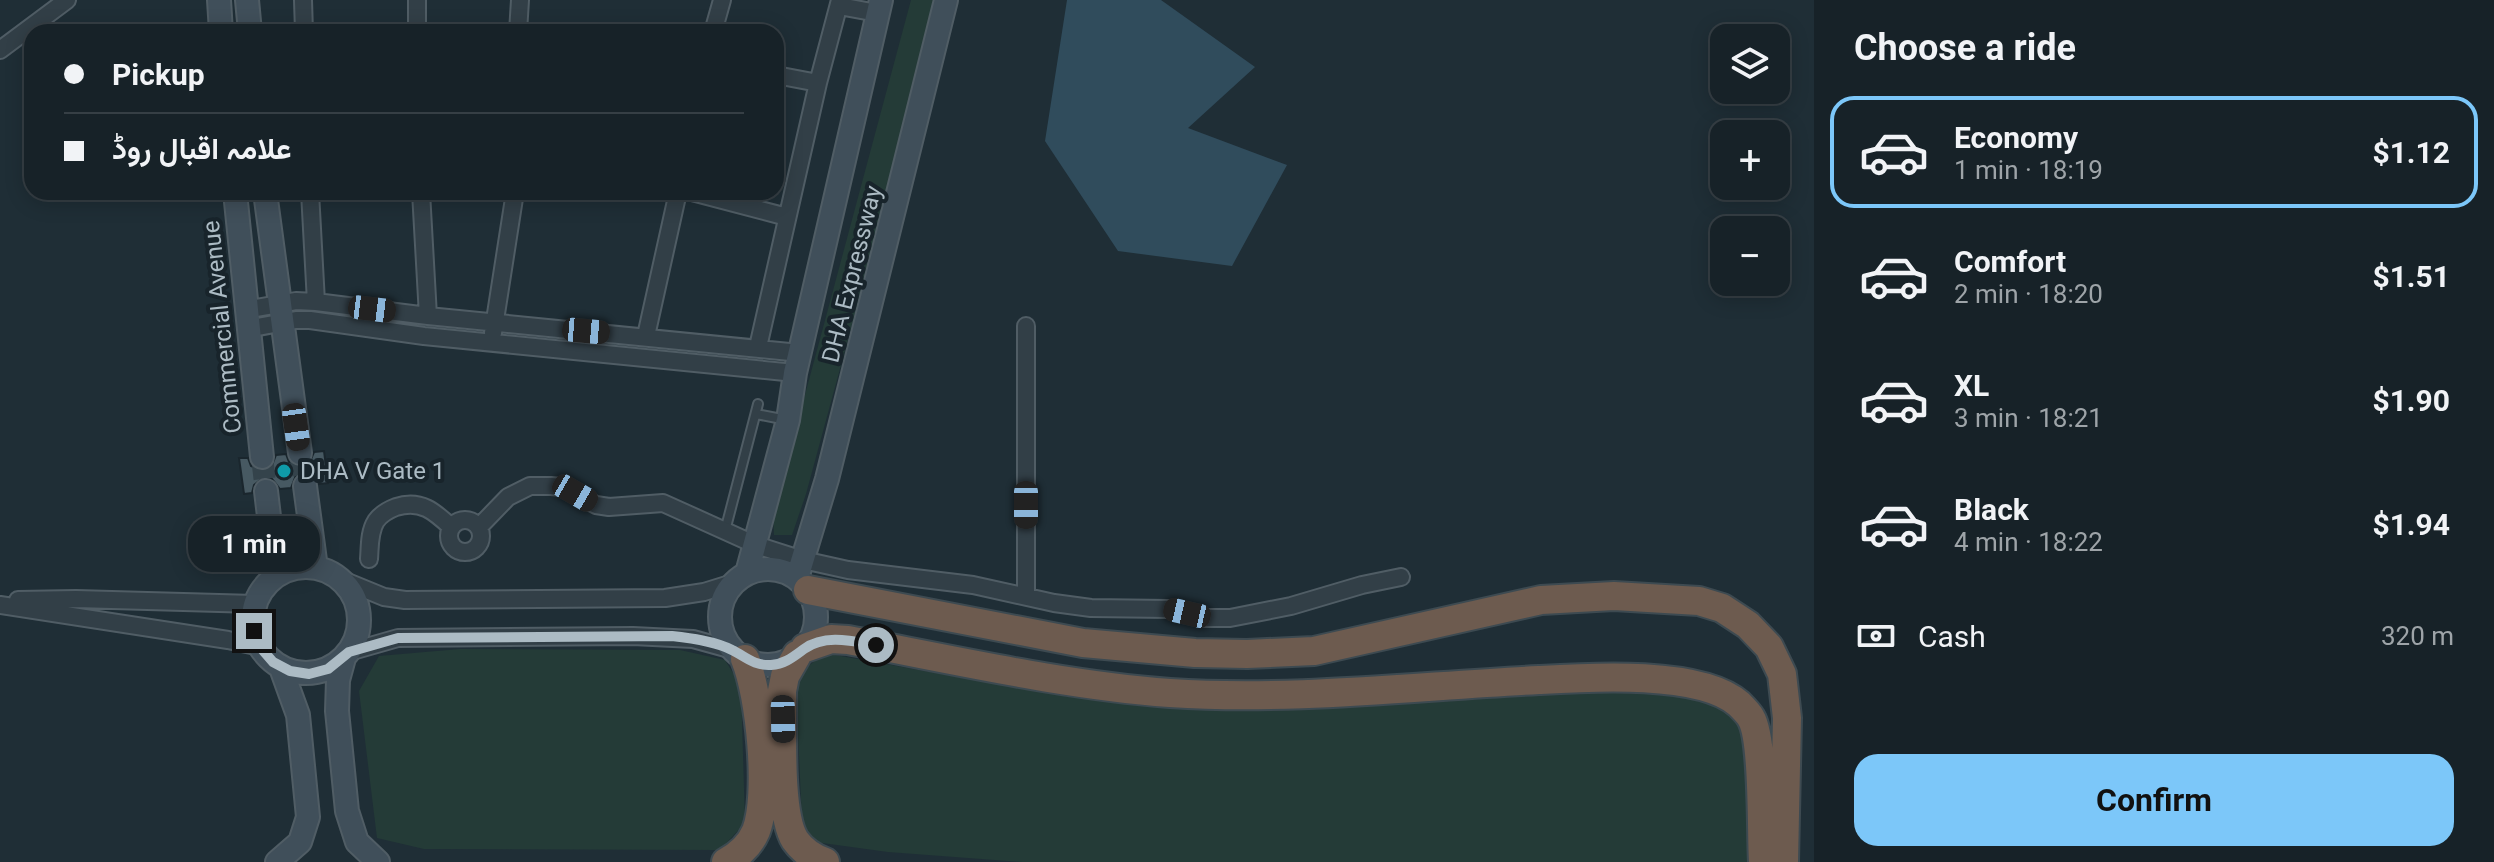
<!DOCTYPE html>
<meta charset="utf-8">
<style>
:root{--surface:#172228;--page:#202a30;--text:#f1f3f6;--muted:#9ea4a8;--line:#363f45;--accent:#7cc7f9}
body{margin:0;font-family:Roboto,Vazirmatn,sans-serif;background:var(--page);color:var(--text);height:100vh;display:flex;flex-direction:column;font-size:30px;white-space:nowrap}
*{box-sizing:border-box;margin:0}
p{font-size:26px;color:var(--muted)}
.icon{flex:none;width:44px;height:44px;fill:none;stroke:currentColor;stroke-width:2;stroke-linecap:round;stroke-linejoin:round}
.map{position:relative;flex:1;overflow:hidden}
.side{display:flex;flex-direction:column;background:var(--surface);width:680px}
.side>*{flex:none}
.guide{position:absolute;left:24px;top:24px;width:760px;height:176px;border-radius:24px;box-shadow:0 4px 20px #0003,0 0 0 2px var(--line);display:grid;align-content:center;height:176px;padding:0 40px;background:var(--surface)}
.fabs{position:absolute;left:1710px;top:24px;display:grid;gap:16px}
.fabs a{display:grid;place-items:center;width:80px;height:80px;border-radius:16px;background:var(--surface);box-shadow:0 4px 20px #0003,0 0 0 2px var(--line);font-size:40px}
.end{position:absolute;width:36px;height:36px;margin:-18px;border:10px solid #acbbc4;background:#111;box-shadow:0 0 0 4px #111}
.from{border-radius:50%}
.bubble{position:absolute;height:56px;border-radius:24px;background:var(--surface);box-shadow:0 4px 20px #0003,0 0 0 2px var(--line);font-size:26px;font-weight:700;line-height:56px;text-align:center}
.car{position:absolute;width:24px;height:48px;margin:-24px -12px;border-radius:10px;box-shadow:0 0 6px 2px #0007;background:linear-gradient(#222 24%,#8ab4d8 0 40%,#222 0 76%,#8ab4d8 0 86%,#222 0)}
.guide b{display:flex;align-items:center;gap:28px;height:76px;font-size:30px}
.guide b+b{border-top:2px solid var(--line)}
.guide i{width:20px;height:20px;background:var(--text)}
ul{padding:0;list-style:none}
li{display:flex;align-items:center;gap:24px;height:112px;margin:0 16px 12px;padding:0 24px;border:4px solid transparent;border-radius:24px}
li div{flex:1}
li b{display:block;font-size:30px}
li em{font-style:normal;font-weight:700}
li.on{border-color:var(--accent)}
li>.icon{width:72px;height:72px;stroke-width:1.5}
h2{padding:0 40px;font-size:36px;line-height:96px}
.pay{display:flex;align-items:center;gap:20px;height:88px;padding:0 40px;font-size:30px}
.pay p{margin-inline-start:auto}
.primary-button{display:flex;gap:16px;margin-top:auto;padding:16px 40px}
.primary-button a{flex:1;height:92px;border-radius:24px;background:var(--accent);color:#111;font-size:32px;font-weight:700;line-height:92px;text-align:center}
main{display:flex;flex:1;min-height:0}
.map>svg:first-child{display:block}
.green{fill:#243b37}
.water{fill:#304c5c}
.building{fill:#475962;stroke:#1a262d;stroke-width:2}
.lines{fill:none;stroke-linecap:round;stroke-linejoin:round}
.secondary-tunnel{stroke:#34434b;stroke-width:22;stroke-dasharray:22 11;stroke-linecap:butt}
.lane-casing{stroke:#505d65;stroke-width:12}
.street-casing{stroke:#505d65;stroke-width:20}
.secondary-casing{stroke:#505d65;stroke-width:26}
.highway-casing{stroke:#3d4a51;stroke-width:32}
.lane{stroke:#323f47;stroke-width:8}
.street{stroke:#323f47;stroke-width:16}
.secondary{stroke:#404f5a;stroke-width:22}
.highway{stroke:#6d5b4f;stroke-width:28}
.route{stroke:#acbbc4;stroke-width:10}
.culture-dot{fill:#0f9aa8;stroke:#18242b;stroke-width:3}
.labels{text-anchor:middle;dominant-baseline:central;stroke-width:8;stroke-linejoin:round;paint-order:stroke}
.street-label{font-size:24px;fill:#acbbc4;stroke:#18242b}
.poi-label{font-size:24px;fill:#acbbc4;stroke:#18242b;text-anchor:start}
</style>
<main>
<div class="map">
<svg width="1814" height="862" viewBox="0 0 1814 862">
<rect width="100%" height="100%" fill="#1f2e36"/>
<path class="green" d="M911,0h29l-134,494 -14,41h-18l-1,-21z
M460,649l220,1 45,10 16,26 4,137 -25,27 -296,-1 -47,-11 -18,-147 20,-35z
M824,653l246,44 165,13 167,-8 106,-14h188l54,44 5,130h-733l-134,-10 -73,-10 -13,-19 -6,-135 9,-19z"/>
<path class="water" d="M1067,0h94l94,67 -67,61 99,37 -55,101 -114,-15 -73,-110z"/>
<path class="building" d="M324,451l4,32 -9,1 -3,-7 -12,-5 -8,3 -5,13 -11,1 -8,-10 -8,-2 -10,8 -2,8 -8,1 -5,-36h9l3,8 12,5 8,-3 5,-13 10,-1 3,8 12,5 8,-3 5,-12z"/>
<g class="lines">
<path class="secondary-tunnel" d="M300,453l5,33
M262,457l4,34"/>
<g class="lane-casing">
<path id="lane" d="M756,414l31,6
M725,531l33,-127"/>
</g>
<g class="street-casing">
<path id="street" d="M303,0l1,32
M417,0v32
M839,6l38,7
M518,32l2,-32
M713,32l9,-32
M0,50l67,-50
M776,75l42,8
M310,192l6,110
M421,192l7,124
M692,192l95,25
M245,310l51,-9 20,1 112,14 372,37
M1026,326v269
M247,329l49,-9h14l114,16 371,37
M493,333l22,-141
M646,336l32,-144
M758,347l60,-264 22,-83
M449 536a16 16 0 1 1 32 0a16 16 0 1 1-32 0Z
M479,527l29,-30 22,-11h21l11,1 34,18 13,2 54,-4 93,42 47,15 45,10 125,15 81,18 37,5 77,1 38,9h24l61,-12 71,-21 39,-8
M369,559c1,-12 0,-27 7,-38 5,-7 12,-11 20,-14 25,-8 39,5 55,20
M340,579l44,18 21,3 260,-2 39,-6 29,-9
M18,600l58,-1 179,5
M0,605l228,35 32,7
M349,652l49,-14 235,-2 60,3 40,11"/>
</g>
<g class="secondary-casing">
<path id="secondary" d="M219,0l2,32
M247,0l3,32
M235,192l27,265
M265,192l35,261
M305,486l11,82
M266,491l10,85
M253 620a53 53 0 1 1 106 0a53 53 0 1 1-106 0Z
M720 617a48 48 0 1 1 96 0a48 48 0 1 1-96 0Z
M747,573l41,-153 7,-47 86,-373
M797,578l30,-99 119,-479
M344,658l-6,22 -1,31 10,100 10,31 21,20
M277,862l23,-20 8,-25 -10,-102 -17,-47"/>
</g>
<g class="highway-casing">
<path id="highway" d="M808,590l275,53 112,10 52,1 67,-3 227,-51 73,-4 85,5 23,7 26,17 21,22 13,27 5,44 -3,144
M805,648l26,-9 17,1c107,20 214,45 322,53 123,8 246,-7 369,-13 50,-3 162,-10 200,24 4,4 10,10 12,14 13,22 10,114 12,144
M797,655l-12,21 -3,15c1,35 -4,122 13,149 7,10 19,18 30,22
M726,862c13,-7 24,-17 30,-31 14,-36 4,-136 -11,-172"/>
</g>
<use href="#lane" class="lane"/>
<use href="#street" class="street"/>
<use href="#secondary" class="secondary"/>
<use href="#highway" class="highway"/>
</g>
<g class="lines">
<path class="route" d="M254,631l6,16 13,15 17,9 19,3 19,-5 21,-17 49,-14 274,-2c18,2 43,5 60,14 14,7 22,16 39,15 14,-1 22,-8 33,-16 21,-15 48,-8 72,-4"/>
</g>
<circle class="culture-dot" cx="284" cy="471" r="8"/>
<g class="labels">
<g class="street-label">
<text transform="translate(852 274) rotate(-76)">DHA Expressway</text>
<text transform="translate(222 327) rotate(-96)">Commercial Avenue</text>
</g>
<g class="poi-label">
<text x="300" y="471">DHA V Gate 1</text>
</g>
</g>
</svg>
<div class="fabs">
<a><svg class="icon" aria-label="layers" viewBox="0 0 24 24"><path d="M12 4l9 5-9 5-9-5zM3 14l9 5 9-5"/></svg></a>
<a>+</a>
<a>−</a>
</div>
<i class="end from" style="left:876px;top:645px"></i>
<i class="end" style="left:254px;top:631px"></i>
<div class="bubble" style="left:188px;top:516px;width:132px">1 min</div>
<i class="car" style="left:372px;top:309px;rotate:97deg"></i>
<i class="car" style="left:586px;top:331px;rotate:95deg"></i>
<i class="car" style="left:296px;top:427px;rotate:172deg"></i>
<i class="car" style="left:575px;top:493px;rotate:120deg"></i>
<i class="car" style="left:1026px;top:505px;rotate:180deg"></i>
<i class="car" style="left:1187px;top:613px;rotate:283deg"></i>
<i class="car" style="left:783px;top:719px;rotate:179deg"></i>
<div class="guide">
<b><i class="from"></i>Pickup</b>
<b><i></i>علامہ اقبال روڈ</b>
</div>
</div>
<section class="side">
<h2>Choose a ride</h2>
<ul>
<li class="on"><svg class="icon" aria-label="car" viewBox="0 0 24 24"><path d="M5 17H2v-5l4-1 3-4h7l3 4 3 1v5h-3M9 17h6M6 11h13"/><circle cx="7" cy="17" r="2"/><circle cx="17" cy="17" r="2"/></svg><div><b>Economy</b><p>1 min · 18:19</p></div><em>$1.12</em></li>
<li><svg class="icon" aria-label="car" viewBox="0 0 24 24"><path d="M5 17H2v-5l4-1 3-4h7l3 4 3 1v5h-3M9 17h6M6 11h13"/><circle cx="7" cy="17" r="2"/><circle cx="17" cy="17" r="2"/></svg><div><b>Comfort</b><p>2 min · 18:20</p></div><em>$1.51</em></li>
<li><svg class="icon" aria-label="car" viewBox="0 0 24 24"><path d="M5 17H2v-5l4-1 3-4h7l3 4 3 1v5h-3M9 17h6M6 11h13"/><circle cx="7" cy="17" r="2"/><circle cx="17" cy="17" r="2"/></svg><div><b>XL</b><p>3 min · 18:21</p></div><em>$1.90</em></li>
<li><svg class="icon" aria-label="car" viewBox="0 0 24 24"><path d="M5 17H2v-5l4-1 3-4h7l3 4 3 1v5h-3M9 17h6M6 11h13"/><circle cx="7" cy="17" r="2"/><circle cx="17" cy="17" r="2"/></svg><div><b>Black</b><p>4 min · 18:22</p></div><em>$1.94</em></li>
</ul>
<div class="pay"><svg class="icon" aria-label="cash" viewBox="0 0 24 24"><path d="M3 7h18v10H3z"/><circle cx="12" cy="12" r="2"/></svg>Cash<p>320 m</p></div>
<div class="primary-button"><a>Confirm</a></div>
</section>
</main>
